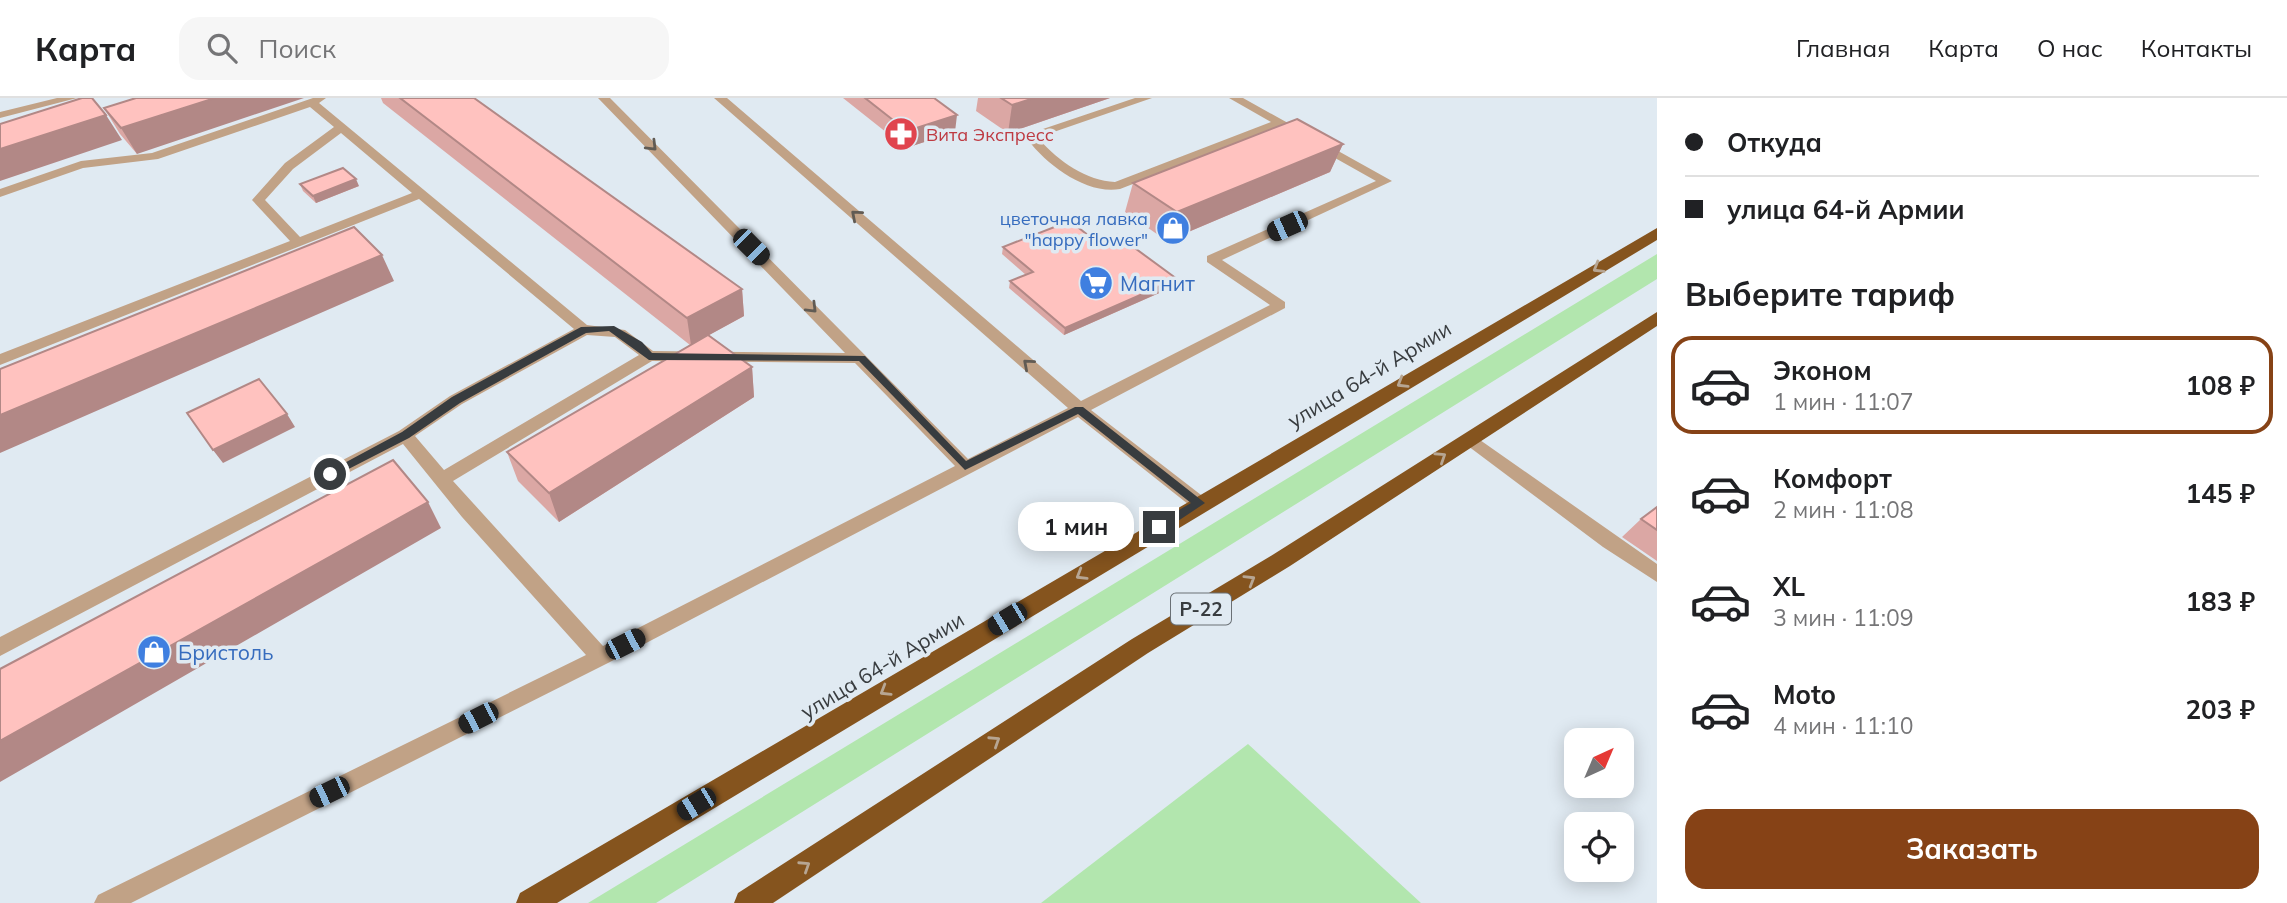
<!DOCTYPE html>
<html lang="ru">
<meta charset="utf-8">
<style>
:root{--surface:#fff;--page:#f6f6f6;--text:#202124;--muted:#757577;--line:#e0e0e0;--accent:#864216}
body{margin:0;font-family:Mulish,sans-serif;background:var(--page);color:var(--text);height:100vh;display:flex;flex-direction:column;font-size:26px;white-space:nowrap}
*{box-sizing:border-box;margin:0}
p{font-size:23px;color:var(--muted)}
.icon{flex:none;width:38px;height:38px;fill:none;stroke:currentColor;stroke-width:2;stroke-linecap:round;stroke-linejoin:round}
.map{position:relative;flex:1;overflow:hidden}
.panel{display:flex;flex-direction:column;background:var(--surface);width:630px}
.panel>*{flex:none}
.hud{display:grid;align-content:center;height:154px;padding:0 28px;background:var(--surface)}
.needle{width:46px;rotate:44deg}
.controls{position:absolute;left:1564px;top:630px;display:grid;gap:14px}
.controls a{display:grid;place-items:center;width:70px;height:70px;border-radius:14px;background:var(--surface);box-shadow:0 4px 18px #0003;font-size:35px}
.end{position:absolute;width:32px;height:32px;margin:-16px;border:9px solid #383c3f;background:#fff;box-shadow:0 0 0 4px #fff}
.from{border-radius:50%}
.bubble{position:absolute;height:49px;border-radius:21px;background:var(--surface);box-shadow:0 4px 18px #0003;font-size:23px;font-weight:700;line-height:49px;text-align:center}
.car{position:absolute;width:21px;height:42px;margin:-21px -10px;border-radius:9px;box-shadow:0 0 5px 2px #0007;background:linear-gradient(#222 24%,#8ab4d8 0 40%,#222 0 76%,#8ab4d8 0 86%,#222 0)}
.hud b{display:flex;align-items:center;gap:24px;height:66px;font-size:26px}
.hud b+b{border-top:2px solid var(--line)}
.hud i{width:18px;height:18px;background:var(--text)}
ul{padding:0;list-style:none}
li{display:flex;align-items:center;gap:21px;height:98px;margin:0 14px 10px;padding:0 14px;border:4px solid transparent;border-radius:21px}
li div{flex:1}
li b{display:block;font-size:26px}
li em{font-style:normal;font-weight:700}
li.current{border-color:var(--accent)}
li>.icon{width:63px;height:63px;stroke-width:1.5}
h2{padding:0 28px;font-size:32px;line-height:84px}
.button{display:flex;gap:14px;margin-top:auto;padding:14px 28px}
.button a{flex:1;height:80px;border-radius:21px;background:var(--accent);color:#fff;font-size:28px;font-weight:700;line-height:80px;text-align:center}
header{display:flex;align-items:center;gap:42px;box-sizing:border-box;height:98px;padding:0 35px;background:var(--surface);border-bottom:2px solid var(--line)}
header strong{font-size:33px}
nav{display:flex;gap:38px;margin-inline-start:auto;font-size:24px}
.search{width:490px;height:63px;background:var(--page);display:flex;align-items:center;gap:18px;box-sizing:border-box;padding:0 24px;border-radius:21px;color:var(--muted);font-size:26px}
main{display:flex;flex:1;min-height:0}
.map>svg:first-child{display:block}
.green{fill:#b2e6ae}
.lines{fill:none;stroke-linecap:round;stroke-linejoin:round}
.minor{fill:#c1a286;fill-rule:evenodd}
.highway{fill:#85541e;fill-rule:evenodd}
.wall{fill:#dba7a4}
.shaded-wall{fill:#b28886}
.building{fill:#ffc2bf;stroke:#b28886;stroke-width:2}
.oneway{stroke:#615b54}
.oneway2{stroke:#b7a693}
.route{fill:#383c3f}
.labels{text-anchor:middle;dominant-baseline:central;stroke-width:7;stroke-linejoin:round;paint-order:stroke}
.far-health-label{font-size:18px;fill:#be3a42;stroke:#e0eaf2;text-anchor:start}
.far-shop-label{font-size:18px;fill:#366cbe;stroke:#e0eaf2;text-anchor:end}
.shield{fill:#e0eaf2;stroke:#6a7075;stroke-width:2}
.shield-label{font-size:19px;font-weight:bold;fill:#383c3f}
.shop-label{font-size:21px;fill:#366cbe;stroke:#e0eaf2;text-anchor:start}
.street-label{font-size:21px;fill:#383c3f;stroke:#e0eaf2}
</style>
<header>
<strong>Карта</strong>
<div class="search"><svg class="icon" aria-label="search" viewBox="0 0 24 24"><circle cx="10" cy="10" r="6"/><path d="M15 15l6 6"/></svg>Поиск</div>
<nav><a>Главная</a><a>Карта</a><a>О нас</a><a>Контакты</a></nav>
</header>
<main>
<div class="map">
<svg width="1657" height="805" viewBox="0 0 1657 805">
<rect width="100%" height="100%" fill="#e0eaf2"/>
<path class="green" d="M1657,156v25l-1001,624h-68z
M1248,646l173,159h-380z"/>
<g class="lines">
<path class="minor" d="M57,0h20l-77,20v-6z
M313,0h13l-7,5 268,222 38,5 28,21 192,2 -247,-255h12l358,361 100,-51 -354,-310h13l354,303 189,-96 -63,-43v-6l169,-75 -96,-54 -160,62c-33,6 -73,-24 -92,-49l9,-9 98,-33h17l-107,37 -5,5c18,21 47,41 75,42l156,-60 -42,-24h14l149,83 -170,79 63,42v6l-194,102 114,88 3,5 -3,5h-12l-115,-91 -470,246 -477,240h-37l4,-8 488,-240 -124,-138 -59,-73 -403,212v-19l399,-206 51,-35 124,-67 -155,-130 -419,166v-11l290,-113 -38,-41 33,-37 49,-36 -24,-20 -152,52 -75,9 -83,29v-8l81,-28 71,-8zM341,35l71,60 -112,44 -35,-37 28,-31zM587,237l28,2 24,18 -195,115 -29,-34 47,-32zM652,263l203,2 100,103 -352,180 -150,-165z
M1470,335l187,131v18l-54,-35 -139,-104 -2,-4 2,-4z"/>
<path class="highway" d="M1657,130v12l-1100,663h-41l4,-10z
M1657,214v14l-367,240 -142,87 -375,250h-39l4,-10 394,-254 142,-85z"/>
</g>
<path class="wall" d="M136,0l1,56 -17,-20 -16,-26z
M381,0h93l268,191 2,27 -35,19 43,32 2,30 -195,125 -41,-41 -11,-29 183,-107 -307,-242z
M843,0h91l21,34 -49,16z
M978,0h132l-102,35 -32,-22z
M1343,46l-13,28 -163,69 -42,-29 8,-29z
M300,86l59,2 -43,17 -13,-12z
M1098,145l77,43 -111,49 -55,-47 1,-7 16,-6 -24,-21 1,-7z
M1657,409v54l-35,-24 19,-18z"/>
<path class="shaded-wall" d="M215,0h89l-167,56 -16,-26z
M1034,0h76l-102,35 4,-28z
M106,17l16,25 -122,41v-32z
M957,17l-2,17 -49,16 1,-17z
M1343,46l-13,28 -163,69 10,-29z
M356,81l3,7 -43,17 -3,-7z
M382,157l12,26 -394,172v-38z
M1177,181l-2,7 -111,49 1,-7z
M742,191l2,27 -53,29 -4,-27z
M752,269l2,30 -195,125 -10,-29z
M287,316l8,13 -72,36 -10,-13z
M428,404l13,26 -441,254v-41z"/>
<path class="building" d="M82,0h10l14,17 -106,34v-25z
M136,0h79l-94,30 -17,-20z
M400,0h74l268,191 -55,29z
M865,0h69l23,17 -50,16z
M1001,0h33l-22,7z
M1297,21l46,25 -166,68 -44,-29z
M343,70l13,11 -43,17 -13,-12z
M1070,123l28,22 19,-8 60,44 -112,49 -55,-47 23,-9 -30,-25z
M354,129l28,28 -382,160v-46z
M708,237l44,32 -203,126 -42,-41z
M259,281l28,35 -74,36 -26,-37z
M393,362l35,42 -428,239v-72z
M1657,409v23l-16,-11z"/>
<defs><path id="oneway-chevron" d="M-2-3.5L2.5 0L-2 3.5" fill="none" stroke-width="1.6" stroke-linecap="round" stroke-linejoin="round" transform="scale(1.75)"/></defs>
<g class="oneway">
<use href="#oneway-chevron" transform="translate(652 48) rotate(45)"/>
<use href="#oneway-chevron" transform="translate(856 117) rotate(-139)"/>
<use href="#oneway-chevron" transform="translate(812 210) rotate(45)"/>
<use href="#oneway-chevron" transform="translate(1028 266) rotate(-139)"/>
</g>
<g class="oneway2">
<use href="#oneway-chevron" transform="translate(1598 170) rotate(149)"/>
<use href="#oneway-chevron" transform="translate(1402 285) rotate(149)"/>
<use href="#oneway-chevron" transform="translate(1441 359) rotate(-33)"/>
<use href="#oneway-chevron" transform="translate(1081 477) rotate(149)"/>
<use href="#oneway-chevron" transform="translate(1250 482) rotate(-31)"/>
<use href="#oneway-chevron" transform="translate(885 593) rotate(149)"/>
<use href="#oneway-chevron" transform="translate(995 643) rotate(-33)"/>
<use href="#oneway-chevron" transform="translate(805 768) rotate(-33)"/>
</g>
<path class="route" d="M614,228l28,16 10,11 213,3 101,105 109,-54h8l122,96 -42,28h-8v-7l36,-21 -113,-89 -113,56 -106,-109 -210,-1 -40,-29 -23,2 -126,70 -51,35 -76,39 -9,-3 78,-42 50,-35 129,-70z"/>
<defs>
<g id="pharmacy-disc" transform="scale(1.75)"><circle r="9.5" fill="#e0444e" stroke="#e0eaf2"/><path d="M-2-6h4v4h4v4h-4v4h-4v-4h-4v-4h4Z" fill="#fff"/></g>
<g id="shop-disc" transform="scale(1.75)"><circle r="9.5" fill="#3f7fe0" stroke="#e0eaf2"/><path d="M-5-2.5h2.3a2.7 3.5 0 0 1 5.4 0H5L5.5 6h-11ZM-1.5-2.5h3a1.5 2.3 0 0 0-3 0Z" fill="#fff"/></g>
<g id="supermarket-disc" transform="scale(1.75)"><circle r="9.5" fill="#3f7fe0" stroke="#e0eaf2"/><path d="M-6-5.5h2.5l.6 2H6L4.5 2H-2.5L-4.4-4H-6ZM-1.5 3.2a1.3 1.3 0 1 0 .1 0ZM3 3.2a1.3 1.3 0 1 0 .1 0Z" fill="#fff"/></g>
</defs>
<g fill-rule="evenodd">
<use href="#pharmacy-disc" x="901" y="36"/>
<use href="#shop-disc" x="1173" y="130"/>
<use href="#supermarket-disc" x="1096" y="185"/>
<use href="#shop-disc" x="154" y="554"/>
</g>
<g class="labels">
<g class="far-health-label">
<text x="926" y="36">Вита Экспресс</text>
</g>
<g class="far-shop-label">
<text x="1148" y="120">цветочная лавка<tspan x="1148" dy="21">"happy flower"</tspan></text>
</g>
<rect class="shield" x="1171" y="495.5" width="60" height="31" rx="5"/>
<g class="shield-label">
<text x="1201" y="511">Р-22</text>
</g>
<g class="shop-label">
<text x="1120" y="185">Магнит</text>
<text x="178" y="554">Бристоль</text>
</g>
<g class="street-label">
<text transform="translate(1369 276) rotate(-31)">улица 64-й Армии</text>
<text transform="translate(882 567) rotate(-31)">улица 64-й Армии</text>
</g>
</g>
</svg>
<div class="controls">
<a><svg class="needle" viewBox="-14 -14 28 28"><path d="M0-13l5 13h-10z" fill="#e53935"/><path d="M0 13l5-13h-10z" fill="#757577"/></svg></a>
<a><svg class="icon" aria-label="locate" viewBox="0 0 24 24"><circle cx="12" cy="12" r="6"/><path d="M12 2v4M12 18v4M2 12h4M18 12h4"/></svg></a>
</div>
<i class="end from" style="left:330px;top:376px"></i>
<i class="end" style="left:1159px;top:429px"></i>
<div class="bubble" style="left:1018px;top:404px;width:116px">1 мин</div>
<i class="car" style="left:1287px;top:128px;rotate:246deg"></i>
<i class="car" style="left:751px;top:149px;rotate:135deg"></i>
<i class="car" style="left:1007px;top:521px;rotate:239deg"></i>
<i class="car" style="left:625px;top:546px;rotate:63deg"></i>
<i class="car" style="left:478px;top:620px;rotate:243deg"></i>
<i class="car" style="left:329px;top:694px;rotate:244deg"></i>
<i class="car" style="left:696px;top:706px;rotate:239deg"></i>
</div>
<section class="panel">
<div class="hud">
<b><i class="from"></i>Откуда</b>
<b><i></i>улица 64-й Армии</b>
</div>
<h2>Выберите тариф</h2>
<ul>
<li class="current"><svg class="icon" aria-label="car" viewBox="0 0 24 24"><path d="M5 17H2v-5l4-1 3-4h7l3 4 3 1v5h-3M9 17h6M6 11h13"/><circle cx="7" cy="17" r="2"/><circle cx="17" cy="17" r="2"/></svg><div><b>Эконом</b><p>1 мин · 11:07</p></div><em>108 ₽</em></li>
<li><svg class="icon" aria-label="car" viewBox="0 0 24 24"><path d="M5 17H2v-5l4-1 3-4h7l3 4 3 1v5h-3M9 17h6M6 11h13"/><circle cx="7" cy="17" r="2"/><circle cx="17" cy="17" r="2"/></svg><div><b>Комфорт</b><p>2 мин · 11:08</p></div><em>145 ₽</em></li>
<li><svg class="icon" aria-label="car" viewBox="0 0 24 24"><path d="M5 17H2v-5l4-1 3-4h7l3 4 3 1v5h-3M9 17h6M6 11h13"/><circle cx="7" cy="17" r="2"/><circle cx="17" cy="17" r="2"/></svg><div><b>XL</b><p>3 мин · 11:09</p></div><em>183 ₽</em></li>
<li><svg class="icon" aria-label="car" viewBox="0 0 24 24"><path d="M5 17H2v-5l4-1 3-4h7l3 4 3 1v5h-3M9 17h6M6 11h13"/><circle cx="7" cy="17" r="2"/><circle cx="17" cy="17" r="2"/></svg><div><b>Moto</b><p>4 мин · 11:10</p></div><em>203 ₽</em></li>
</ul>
<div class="button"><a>Заказать</a></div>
</section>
</main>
